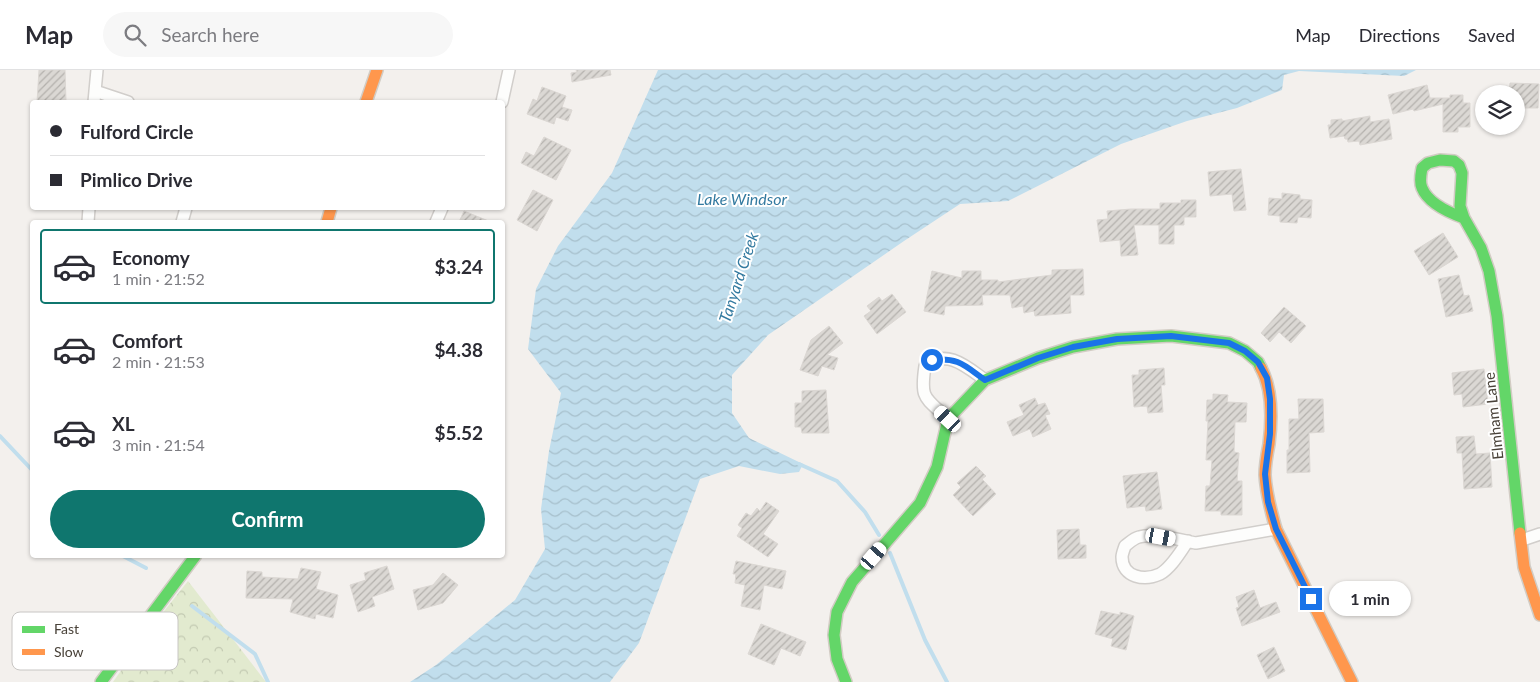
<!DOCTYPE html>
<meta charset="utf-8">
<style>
:root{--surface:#fff;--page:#f7f7f7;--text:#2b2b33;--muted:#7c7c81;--line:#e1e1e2;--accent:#0f766e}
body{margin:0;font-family:Lato,sans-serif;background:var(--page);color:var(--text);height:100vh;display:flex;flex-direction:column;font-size:19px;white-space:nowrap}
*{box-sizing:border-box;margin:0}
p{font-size:16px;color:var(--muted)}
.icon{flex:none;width:28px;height:28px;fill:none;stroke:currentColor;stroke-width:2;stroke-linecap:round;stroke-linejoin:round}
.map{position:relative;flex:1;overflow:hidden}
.details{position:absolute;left:30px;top:150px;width:475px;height:338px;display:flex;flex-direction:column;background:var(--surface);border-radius:5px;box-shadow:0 1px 4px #0004}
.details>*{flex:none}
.guide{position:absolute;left:30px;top:30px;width:475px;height:110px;border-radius:5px;box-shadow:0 1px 4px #0004;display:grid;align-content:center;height:110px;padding:0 20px;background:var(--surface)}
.controls{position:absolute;left:1475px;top:15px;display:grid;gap:10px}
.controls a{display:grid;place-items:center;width:50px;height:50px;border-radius:50%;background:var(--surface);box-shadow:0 1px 4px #0004;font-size:25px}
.end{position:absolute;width:22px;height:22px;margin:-11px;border:6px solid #1a73e8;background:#fff;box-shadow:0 0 0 2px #fff}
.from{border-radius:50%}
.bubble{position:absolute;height:35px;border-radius:18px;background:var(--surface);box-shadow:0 1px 4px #0004;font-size:16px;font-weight:700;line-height:35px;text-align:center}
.car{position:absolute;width:15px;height:30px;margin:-15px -8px;border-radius:6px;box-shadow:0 0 4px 1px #0007;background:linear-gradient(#fff 24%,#345 0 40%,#fff 0 76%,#345 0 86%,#fff 0)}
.guide b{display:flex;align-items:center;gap:18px;height:48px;font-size:19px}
.guide b+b{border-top:1px solid var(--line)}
.guide i{width:12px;height:12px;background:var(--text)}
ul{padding:9px 0 0;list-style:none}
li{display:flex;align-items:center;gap:15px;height:75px;margin:0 10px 8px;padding:0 10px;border:2px solid transparent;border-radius:5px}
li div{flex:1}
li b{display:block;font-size:19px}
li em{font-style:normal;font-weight:700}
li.current{border-color:var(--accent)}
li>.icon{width:45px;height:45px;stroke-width:1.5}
.cta{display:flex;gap:10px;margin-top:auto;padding:10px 20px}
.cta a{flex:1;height:58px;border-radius:30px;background:var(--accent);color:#fff;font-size:20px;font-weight:700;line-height:58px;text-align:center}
header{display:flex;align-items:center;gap:30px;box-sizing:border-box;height:70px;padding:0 25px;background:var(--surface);border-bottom:1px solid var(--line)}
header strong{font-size:24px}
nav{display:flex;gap:28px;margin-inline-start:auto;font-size:18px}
.search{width:350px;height:45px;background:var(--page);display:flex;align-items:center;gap:12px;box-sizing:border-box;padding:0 18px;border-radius:28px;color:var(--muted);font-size:19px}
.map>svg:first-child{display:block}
.forest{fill:url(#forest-crowns)}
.water{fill:url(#water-waves)}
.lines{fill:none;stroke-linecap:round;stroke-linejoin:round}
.stream{stroke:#c1deed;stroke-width:4}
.building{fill:url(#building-hatch);stroke:#dbd7d3}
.street-casing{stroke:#d1cecb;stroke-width:14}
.fast-casing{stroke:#d2ccc4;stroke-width:14}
.slow-casing{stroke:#d2ccc4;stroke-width:14}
.street{stroke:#fdfdfc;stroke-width:11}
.fast{stroke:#63d668;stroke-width:11}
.slow{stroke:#ff974d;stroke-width:11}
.route{stroke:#1a73e8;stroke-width:6}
.labels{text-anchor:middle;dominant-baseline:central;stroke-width:4;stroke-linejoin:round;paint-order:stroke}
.street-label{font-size:15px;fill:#494239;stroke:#fff}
.water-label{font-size:16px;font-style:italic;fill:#337aa0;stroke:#fff}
.key{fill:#fff;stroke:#c8c6c4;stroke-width:1}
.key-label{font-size:14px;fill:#494239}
</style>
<header>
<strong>Map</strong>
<div class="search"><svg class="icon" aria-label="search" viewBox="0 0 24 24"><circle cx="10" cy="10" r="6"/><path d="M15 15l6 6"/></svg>Search here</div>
<nav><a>Map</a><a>Directions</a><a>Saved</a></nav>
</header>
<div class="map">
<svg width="1540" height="612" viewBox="0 0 1540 612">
<defs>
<pattern id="forest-crowns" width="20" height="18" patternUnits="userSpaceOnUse" patternTransform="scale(1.25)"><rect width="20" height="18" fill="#e2eacf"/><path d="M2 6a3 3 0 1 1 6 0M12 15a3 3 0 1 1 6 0" fill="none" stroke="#c3cab2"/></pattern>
<pattern id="water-waves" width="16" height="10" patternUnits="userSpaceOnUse" patternTransform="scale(1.25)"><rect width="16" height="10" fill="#c1deed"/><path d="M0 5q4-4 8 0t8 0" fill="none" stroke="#a7c0cc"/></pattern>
<pattern id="building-hatch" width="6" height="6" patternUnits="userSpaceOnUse" patternTransform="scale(1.25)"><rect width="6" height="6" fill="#dbd8d4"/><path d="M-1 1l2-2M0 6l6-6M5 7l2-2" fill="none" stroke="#b4b1ad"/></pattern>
</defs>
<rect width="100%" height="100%" fill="#f3f0ed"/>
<path class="forest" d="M188,511l78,101h-153l40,-57z"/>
<path class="water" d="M658,0h758l-12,6 -105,-5 -15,4 -2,15 -45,18 -50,13 -66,23 -113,57 -48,3 -56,37 -136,94 -36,40v38l17,25 54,26 -4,8 -19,2 -41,-8 -39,13 -61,164 -29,39h-200l26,-17 79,-65 30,-51 -4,-40 8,-58 12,-58 -33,-44 8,-60 22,-43 54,-73z"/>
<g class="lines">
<path class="stream" d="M0,366l32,34
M799,394l38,17 28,31 14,23
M890,483l35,87 22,42
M121,485l25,13
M192,536l63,48 13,28"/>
</g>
<path class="building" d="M39,0h26l1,32h-29z
M576,0h34l1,5 -39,7 -1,-9 6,-1z
M1510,13l29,1 -1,24h-22v-14h-7z
M1427,15l3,13h20v-3h13v8h7v24h-12v5h-15v-28l-29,7 -1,-2 -20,5 -5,-19z
M542,17l24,9 -4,11 10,3 -4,11 -12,-4 -2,7 -27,-10 6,-15 4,2z
M1370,46v6l19,-3 3,20 -32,6 -1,-4 -11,1 -1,-3h-2l-1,-3 -14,2 -2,-13h3v-5l11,-1v2z
M544,67l27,13 -15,30 -35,-17 5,-11 8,4z
M1241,99l5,41 -12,1 -2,-17 -22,2 -2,-24z
M533,120l20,10 -16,31 -20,-11z
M1282,123l18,2v4l12,1 -1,18 -13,-1 -1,6 -17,-1v-6l-12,-1 1,-17 13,1z
M1181,130h15v17h-12v8h-10v19h-15v-19h-25l4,30 -17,1 -1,-16 -20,2 -3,-22 11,-1 -1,-8 24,-2h29v-6h21z
M464,141l27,11h-32z
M1443,163l15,24 -29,18 -15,-24z
M1083,199l1,26h-14l1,18 -36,3 -1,-5 -10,2 -1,-7 -11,2 -2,-13h-28l1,10 -38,1 -1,9 -20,-4 8,-40 30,7v-7h19v9h17v2l54,-7v-5z
M1459,205l5,21 5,-1 4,16 -27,6 -8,-38z
M892,224l14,18 -29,22 -13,-18 7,-5 -4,-5 12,-9 3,4z
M1284,237l22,19 -15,17 -12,-11 -9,10 -9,-9z
M829,256l14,17 -16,12 11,3 -4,12 -12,-4 -4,10 -18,-6 11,-30z
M1164,298l1,17h-4l2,27 -15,1 -1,-7 -13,1 -2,-32h7v-5z
M1484,299l4,35 -25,3 -1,-13 -8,1 -2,-22z
M826,320l3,43h-27l-1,-6h-6v-24h7v-12z
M1213,324l15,1 -1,7 20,1 -1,19h-11l-1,30 5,1 -2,28h5v34h-21v-4h-16l1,-25h4l2,-26h-6l2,-39h-2l1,-21h6z
M1035,328l3,7 7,-2 5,11 -5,1 6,14 -18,8 -3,-8 -17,7 -6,-14 17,-7 -5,-10z
M1298,329h25l1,33 -15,1 1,39 -23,1v-23h2v-31h10z
M1474,366l2,18 14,-1 2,34 -28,2 -2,-36h-5l-1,-16z
M976,396l10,10 -4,3 14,15 -23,22 -20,-21 8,-8 -4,-4z
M1157,402l5,37 -16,2 -1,-5 -18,2 -4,-32z
M766,432l13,9 -16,23 15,10 -10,13 -31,-21 5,-8 -4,-3 8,-12 5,3 6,-8 3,3z
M1079,459l1,16h6v13l-28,1 -1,-29z
M736,491l50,10 -4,18 -18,-4 -4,25 -19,-4 4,-21 -10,-2 1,-9h-3z
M387,496l7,23 -22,8 3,9 -17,6 -8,-27 16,-5 -2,-7z
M301,498l20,4 -5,17 22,6 -5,23 -17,-4 -1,5 -25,-7 3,-13 -47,-1 1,-27 15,1v5l36,2z
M443,503l15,12 -15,18 -25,7 -5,-20 20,-5z
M1254,520l6,18 16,-6 4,10 -38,14 -6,-18 3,-1 -3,-10z
M1101,541l19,4v-3l14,4 -8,34 -15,-4 2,-7 -18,-5z
M761,554l45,18 -6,14 -19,-8 -7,17 -26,-11z
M1274,577l11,24 -17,8 -11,-24z"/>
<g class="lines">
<g class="street-casing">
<path id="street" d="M95,21l33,11
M94,32l3,-32
M502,32l7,-32
M88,152l1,-14
M182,152l4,-14
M436,152l6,-14
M948,349c-23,-22 -28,-19 -23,-53 22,-18 42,1 60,14
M1522,470l18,-6
M1188,471c-8,11 -16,26 -28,33 -15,7 -38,4 -38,-17 0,-3 2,-8 3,-11 4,-3 9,-8 14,-9 16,-4 41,3 57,6l80,-14"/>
</g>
<g class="fast-casing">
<path id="fast" d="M1464,148c-14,-5 -36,-15 -42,-30 -3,-6 -1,-14 0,-20l6,-5 12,-3 14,1 5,4 3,8 -2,33 4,12 17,30 8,23 8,45 23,217
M101,612l95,-127
M846,612l-9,-23 -3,-24 3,-23 15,-30 68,-79 17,-36 11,-48 37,-39 53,-22 35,-11 44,-8 54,-3 58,7 16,8 13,11 3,6"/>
</g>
<g class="slow-casing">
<path id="slow" d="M366,32l11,-32
M327,152l4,-14
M1261,298c12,22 11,52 8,76 -2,10 -4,21 -4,31 1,19 6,36 11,54l76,153
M1520,463l4,34 16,48"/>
</g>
<use href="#street" class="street"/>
<use href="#fast" class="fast"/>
<use href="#slow" class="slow"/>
</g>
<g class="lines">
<path class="route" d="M932,290c27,-3 33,6 53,20l53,-22 35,-11 44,-8 54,-3 58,7 16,8 13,11 9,16 3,21v35l-5,40 3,28 8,27 35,70"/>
</g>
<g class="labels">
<g class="street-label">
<text transform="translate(1493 346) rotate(-96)">Elmham Lane</text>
</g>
<g class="water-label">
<text x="742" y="128">Lake Windsor</text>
<text transform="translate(738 207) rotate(-72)">Tanyard Creek</text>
</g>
</g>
<rect x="12" y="542" width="166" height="58" rx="8" class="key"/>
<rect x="22" y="556" width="23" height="7" fill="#63d668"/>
<rect x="22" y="579" width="23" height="6" fill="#ff974d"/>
<g class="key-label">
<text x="54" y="564">Fast</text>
<text x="54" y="587">Slow</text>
</g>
</svg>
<div class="controls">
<a><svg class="icon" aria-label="layers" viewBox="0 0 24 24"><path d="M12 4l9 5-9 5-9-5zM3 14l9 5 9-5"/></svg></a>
</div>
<i class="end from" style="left:932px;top:290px"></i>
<i class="end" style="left:1311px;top:529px"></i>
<div class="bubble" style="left:1329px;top:511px;width:82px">1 min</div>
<i class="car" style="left:948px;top:349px;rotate:313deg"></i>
<i class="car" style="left:1161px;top:467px;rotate:100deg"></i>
<i class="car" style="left:874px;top:486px;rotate:41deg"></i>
<div class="guide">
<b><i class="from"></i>Fulford Circle</b>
<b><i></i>Pimlico Drive</b>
</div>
<section class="details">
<ul>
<li class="current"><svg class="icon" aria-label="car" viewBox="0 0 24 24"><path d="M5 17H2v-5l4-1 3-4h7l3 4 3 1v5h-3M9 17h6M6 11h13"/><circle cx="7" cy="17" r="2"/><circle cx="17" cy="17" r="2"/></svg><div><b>Economy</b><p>1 min · 21:52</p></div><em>$3.24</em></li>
<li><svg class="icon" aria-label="car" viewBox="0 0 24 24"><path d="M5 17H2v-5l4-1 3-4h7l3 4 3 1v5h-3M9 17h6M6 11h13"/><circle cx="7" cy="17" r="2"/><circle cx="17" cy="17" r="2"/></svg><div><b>Comfort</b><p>2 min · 21:53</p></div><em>$4.38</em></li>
<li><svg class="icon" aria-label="car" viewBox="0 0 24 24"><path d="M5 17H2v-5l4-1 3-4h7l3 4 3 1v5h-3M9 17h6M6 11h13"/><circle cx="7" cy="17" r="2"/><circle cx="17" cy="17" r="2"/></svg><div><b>XL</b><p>3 min · 21:54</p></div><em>$5.52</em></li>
</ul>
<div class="cta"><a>Confirm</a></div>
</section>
</div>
